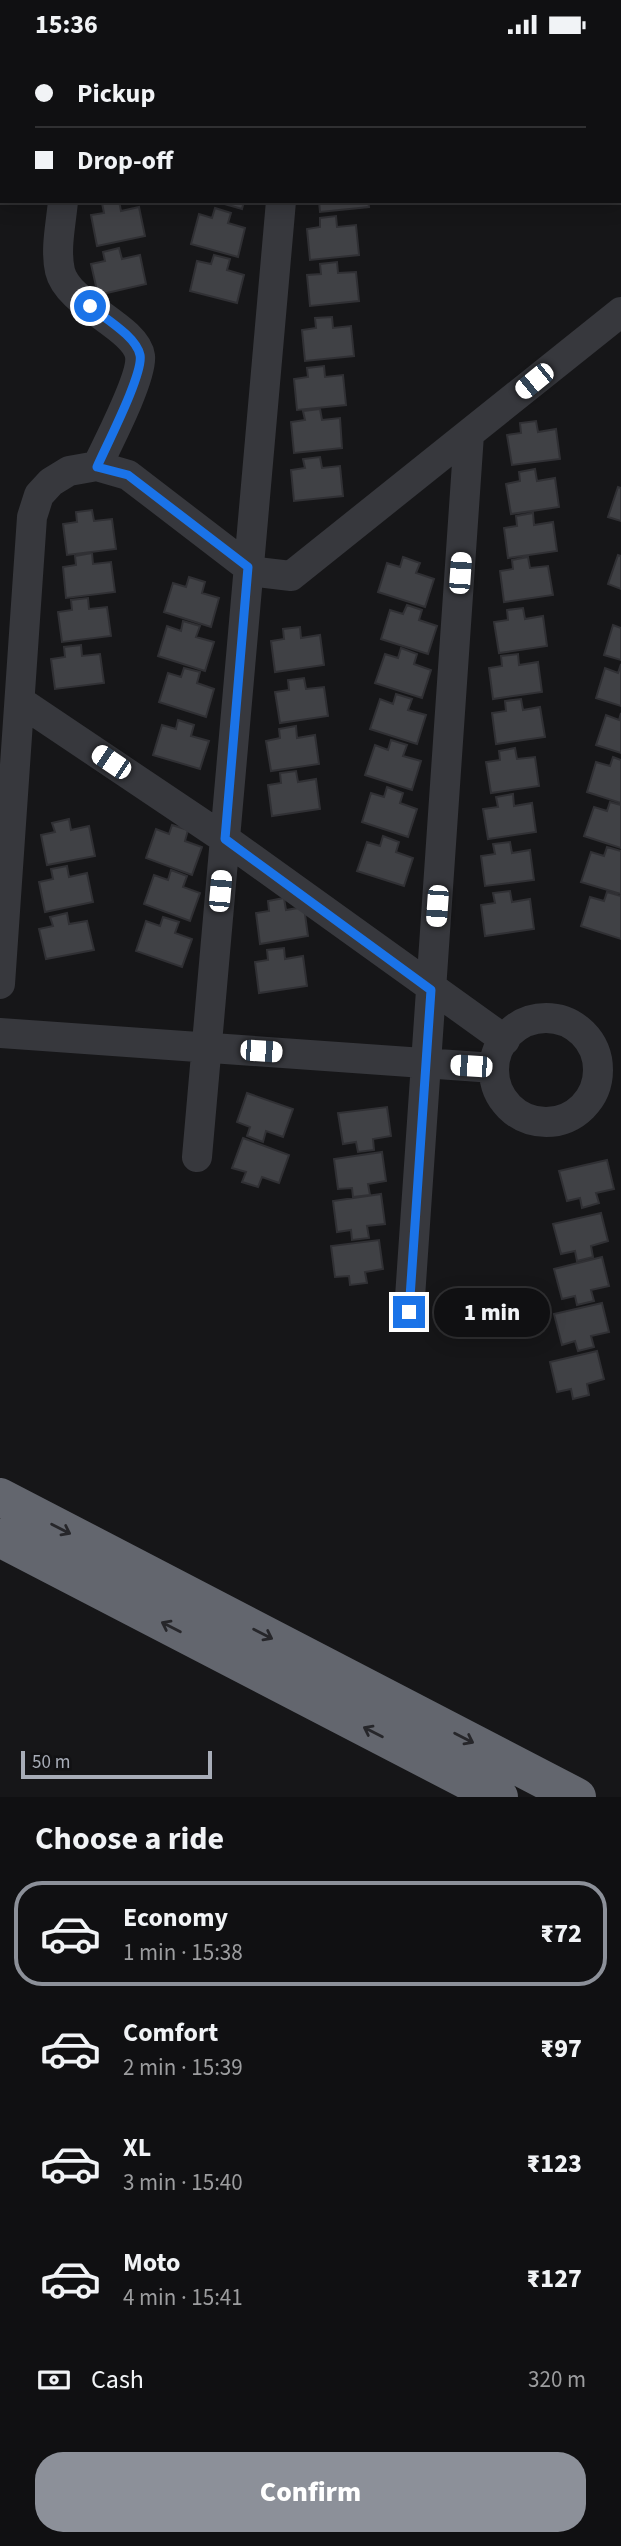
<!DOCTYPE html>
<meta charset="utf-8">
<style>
:root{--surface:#101012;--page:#1e1e20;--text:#f1f3f6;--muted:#9c9d9f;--line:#303032;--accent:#8c9099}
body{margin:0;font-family:"Source Sans 3",sans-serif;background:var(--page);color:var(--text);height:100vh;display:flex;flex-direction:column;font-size:26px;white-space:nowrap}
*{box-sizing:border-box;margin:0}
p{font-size:23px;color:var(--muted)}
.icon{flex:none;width:38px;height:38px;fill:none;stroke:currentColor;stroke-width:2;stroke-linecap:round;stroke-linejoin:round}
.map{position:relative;height:1748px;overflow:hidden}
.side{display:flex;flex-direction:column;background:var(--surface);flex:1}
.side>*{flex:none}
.banner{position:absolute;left:0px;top:0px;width:621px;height:154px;box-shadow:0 4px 18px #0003,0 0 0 2px var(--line);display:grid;align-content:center;height:154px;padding:0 35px;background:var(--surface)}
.scale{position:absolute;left:21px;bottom:18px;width:191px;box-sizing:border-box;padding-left:7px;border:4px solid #a8adb8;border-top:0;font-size:19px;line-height:24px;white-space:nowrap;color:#a8adb8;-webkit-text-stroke:5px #111113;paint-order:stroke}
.end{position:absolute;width:32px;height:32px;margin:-16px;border:9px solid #1a73e8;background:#fff;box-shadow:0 0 0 4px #fff}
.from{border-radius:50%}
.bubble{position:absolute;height:49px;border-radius:24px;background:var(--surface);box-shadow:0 4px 18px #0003,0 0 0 2px var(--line);font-size:23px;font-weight:800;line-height:49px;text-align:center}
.car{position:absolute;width:21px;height:42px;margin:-21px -10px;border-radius:9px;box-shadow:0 0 5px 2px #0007;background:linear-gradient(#fff 24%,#345 0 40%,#fff 0 76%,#345 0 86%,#fff 0)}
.banner b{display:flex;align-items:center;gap:24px;height:66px;font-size:26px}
.banner b+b{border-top:2px solid var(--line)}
.banner i{width:18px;height:18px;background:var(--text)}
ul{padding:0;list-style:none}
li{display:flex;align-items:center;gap:21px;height:105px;margin:0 14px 10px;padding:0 21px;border:4px solid transparent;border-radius:28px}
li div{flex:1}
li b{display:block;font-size:26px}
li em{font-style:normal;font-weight:800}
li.selected{border-color:var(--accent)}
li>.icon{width:63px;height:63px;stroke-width:1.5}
h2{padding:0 35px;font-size:32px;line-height:84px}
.pay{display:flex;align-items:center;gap:18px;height:77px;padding:0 35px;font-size:26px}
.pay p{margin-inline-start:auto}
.primary-button{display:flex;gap:14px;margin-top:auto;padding:14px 35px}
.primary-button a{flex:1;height:80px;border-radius:28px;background:var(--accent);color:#fff;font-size:28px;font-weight:800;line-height:80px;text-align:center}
.status{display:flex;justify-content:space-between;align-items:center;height:49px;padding:0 35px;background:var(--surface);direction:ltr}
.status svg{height:19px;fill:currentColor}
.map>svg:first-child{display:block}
.building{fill:#404145;stroke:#303034;stroke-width:2}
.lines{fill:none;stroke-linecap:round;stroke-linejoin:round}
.street{stroke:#37383d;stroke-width:30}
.highway{stroke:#63666e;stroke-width:38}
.oneway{stroke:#26262a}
.route{stroke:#1a73e8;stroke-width:9}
</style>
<div class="status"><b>15:36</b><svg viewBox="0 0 49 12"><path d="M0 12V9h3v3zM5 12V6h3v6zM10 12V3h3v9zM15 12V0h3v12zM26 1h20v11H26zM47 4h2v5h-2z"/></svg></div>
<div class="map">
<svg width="621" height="1748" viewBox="0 0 621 1748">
<rect width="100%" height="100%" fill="#161618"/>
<path class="building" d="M108,0h50l1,2h-50z
M212,0h51l-51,2z
M324,0h49v2h-49z
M119,152l2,10 18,-4 6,29 -48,10 -6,-31 13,-2 -2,-10z
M214,152h30l-2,8z
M319,152h49l1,6 -49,5z
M215,159l16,5 -3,10 17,5 -7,29 -47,-13 8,-30 13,4z
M336,167l1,11 19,-2 3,30 -49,5 -3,-31 13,-2v-9z
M119,199l3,11 18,-4 6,29 -48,11 -7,-31 14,-3 -2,-9z
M214,206l16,4 -3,11 17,5 -7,28 -47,-12 7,-30 14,3z
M337,213l1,11 18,-1 3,29 -49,5 -3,-31 14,-1 -1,-10z
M332,268l1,11 18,-2 3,30 -49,5 -3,-31 14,-2 -1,-10z
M324,317l1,11 18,-2 3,30 -49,5 -3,-31 14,-2 -1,-9z
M320,360l2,11 18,-2 2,30 -48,5 -3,-31 14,-2 -2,-9z
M536,372l2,11 18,-3 4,30 -48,6 -5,-30 14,-2 -1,-10z
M320,408l2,11 18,-2 3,30 -49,5 -3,-31 14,-2 -2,-9z
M535,420l2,12 18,-3 4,29 -48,7 -5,-30 14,-3 -1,-9z
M618,438l3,1v33l-13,-4z
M92,461l2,11 18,-2 4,30 -49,6 -4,-31 14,-2 -1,-10z
M533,464l1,12 19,-3 4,29 -49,7 -4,-30 13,-2 -1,-10z
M92,504l1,11 18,-2 4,30 -49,6 -3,-31 13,-2 -1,-9z
M618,506l3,1v33l-13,-5z
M403,508l17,6 -4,10 18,6 -9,28 -47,-15 9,-29 13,4z
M528,508l2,11 18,-2 5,29 -49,7 -4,-31 13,-2 -1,-9z
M189,528l16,5 -3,11 17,5 -8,29 -47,-15 9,-29 13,4z
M88,549l1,11 18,-2 4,29 -49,6 -4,-30 14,-2 -1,-10z
M407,556l15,5 -3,10 18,6 -9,28 -47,-15 9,-29 13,4z
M523,559l2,11 18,-3 4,30 -48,7 -5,-31 14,-2 -1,-10z
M183,572l17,5 -4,11 18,5 -9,29 -47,-15 9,-30 14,5z
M613,576l8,3v32l-17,-5z
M300,578l1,11 19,-3 4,30 -49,7 -4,-31 13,-2 -1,-10z
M81,596l1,11 18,-2 4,29 -49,6 -4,-30 14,-2 -1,-10z
M401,599l16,6 -3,10 17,6 -9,28 -47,-15 10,-29 13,4z
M518,605l1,11 19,-3 4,30 -49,7 -4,-31 13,-2 -1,-10z
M621,615v42l-25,-8 9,-30 13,5z
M184,619l16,4 -3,11 17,6 -8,28 -47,-15 9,-29 13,4z
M304,629l2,11 18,-2 4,29 -48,7 -5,-31 14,-2 -1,-10z
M396,645l16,5 -4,11 18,5 -9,29 -47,-15 10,-30 13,5z
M521,650l2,11 17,-3 5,30 -49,7 -4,-31 14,-2 -1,-10z
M621,664v40l-25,-8 10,-30 13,5z
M178,671l16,5 -3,11 18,5 -9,28 -47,-14 9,-30 14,4z
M296,677l1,12 18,-3 4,29 -48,7 -5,-30 14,-3 -1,-9z
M391,691l16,5 -4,11 18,5 -9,29 -47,-15 10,-30 13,5z
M515,699l2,11 18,-2 4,29 -48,7 -5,-31 14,-2 -1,-9z
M613,708l8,3v43l-34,-11 9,-30 14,4z
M296,722l2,11 18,-3 4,30 -48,7 -4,-31 13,-2 -1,-10z
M387,738l16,6 -3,10 17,6 -9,28 -46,-15 9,-29 13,4z
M513,745l1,12 18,-3 4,29 -48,7 -5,-30 15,-2 -2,-10z
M610,753l11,3v43l-37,-12 10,-29 13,4z
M69,770l2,11 18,-4 6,30 -48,9 -6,-30 14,-3 -3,-9z
M172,776l16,5 -3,11 17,6 -10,28 -46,-17 10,-29 13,5z
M383,787l16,6 -3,10 17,6 -9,28 -47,-15 10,-29 13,4z
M510,793l2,11 18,-3 4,30 -49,6 -4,-30 14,-2 -2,-10z
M607,798l14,4v43l-40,-12 10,-30 13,4z
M67,817l2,11 18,-4 6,29 -48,10 -6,-30 14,-3 -2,-10z
M171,821l16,6 -4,11 17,6 -10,28 -46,-17 10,-29 14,5z
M510,842l2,11 18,-3 4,30 -49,7 -4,-31 14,-2 -2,-10z
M607,843l14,4v43l-40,-13 9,-29 14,4z
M284,849l2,12 18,-3 4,29 -48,8 -4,-31 13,-2 -1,-10z
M67,864l2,11 18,-3 7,29 -48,9 -7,-30 14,-3 -3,-9z
M163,868l16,5 -4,11 17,6 -10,28 -46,-16 10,-30 14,5z
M284,899l1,11 18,-3 4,30 -48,7 -4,-31 13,-2 -1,-10z
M247,1044l46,16 -10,28 -17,-6 -3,11 -16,-6 3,-9 -13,-5z
M387,1058l4,29 -18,3 1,11 -16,2 -2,-10 -13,2 -5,-31z
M243,1089l46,17 -10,28 -17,-6 -4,10 -16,-5 4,-10 -14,-4z
M382,1103l4,29 -18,3 2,11 -17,2 -1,-9 -14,1 -4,-30z
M607,1111l7,29 -18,4 3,10 -17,5 -2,-10 -13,3 -8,-30z
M381,1145l4,30 -18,2 2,12 -17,2 -1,-10 -14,2 -4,-31z
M601,1164l7,28 -17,5 2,11 -16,4 -2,-10 -14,3 -8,-30z
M379,1191l4,29 -18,3 2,11 -17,2 -1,-9 -14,1 -4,-31z
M602,1208l7,29 -18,4 3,11 -17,4 -2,-9 -13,3 -8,-30z
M602,1254l7,29 -18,4 3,11 -16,4 -3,-10 -13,4 -8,-31z
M597,1302l7,28 -17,5 2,11 -16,4 -2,-10 -14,3 -7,-30z"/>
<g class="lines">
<path class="street" d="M78,2l1,-2
M294,2v-2
M63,152c-2,23 -8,48 -3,70 8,34 76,56 80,85 3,20 -33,89 -43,110
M248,522l43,5 330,-264
M21,653l204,137 280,201
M0,935l32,-467 7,-22 12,-13 18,-11 28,-5 31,9 120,92
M494 1021a52 52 0 1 1 104 0a52 52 0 1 1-104 0Z
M0,984l494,35
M197,1108l84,-956
M409,1263l60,-878"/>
<path class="highway" d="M0,1448l577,300
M0,1489l499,259"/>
</g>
<defs><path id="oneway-shaft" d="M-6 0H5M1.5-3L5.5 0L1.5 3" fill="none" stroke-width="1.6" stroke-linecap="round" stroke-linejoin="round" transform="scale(1.75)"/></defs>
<g class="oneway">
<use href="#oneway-shaft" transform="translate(61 1480) rotate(27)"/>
<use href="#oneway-shaft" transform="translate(171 1578) rotate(-153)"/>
<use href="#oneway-shaft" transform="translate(263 1585) rotate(27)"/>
<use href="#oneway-shaft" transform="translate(373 1683) rotate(-153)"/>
<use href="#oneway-shaft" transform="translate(464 1689) rotate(27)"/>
</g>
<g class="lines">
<path class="route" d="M90,257c14,12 46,30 50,49 4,18 -34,91 -43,112l31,8 120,92 -23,272 206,151 -22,322"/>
</g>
</svg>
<div class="scale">50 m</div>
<i class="end from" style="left:90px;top:257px"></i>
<i class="end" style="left:409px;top:1263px"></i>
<div class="bubble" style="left:434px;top:1239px;width:116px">1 min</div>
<i class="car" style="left:534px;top:332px;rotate:231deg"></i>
<i class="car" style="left:460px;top:524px;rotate:4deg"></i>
<i class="car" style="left:111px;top:713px;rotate:304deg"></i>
<i class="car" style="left:220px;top:842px;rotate:5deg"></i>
<i class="car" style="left:437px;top:857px;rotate:184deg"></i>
<i class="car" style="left:261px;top:1002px;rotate:94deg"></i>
<i class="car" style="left:471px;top:1017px;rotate:274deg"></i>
<div class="banner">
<b><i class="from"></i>Pickup</b>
<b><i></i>Drop-off</b>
</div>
</div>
<section class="side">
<h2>Choose a ride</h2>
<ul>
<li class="selected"><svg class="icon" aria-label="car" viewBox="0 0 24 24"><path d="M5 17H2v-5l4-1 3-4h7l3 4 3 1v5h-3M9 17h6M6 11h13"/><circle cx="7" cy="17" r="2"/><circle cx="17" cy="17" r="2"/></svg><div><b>Economy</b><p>1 min · 15:38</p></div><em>₹72</em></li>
<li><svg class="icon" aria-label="car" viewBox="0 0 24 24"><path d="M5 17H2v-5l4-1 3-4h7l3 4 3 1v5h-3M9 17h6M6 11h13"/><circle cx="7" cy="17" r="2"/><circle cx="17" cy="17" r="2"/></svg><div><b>Comfort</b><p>2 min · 15:39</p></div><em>₹97</em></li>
<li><svg class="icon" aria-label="car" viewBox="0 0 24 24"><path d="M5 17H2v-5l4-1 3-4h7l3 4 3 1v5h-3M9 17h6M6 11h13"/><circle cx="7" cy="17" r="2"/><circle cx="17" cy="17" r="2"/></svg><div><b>XL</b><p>3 min · 15:40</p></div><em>₹123</em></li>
<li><svg class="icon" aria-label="car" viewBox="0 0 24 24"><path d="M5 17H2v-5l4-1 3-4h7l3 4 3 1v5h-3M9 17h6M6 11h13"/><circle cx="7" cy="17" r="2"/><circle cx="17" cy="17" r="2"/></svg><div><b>Moto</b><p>4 min · 15:41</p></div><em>₹127</em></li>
</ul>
<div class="pay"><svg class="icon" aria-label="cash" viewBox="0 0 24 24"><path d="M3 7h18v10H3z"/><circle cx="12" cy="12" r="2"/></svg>Cash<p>320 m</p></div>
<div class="primary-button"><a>Confirm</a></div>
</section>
